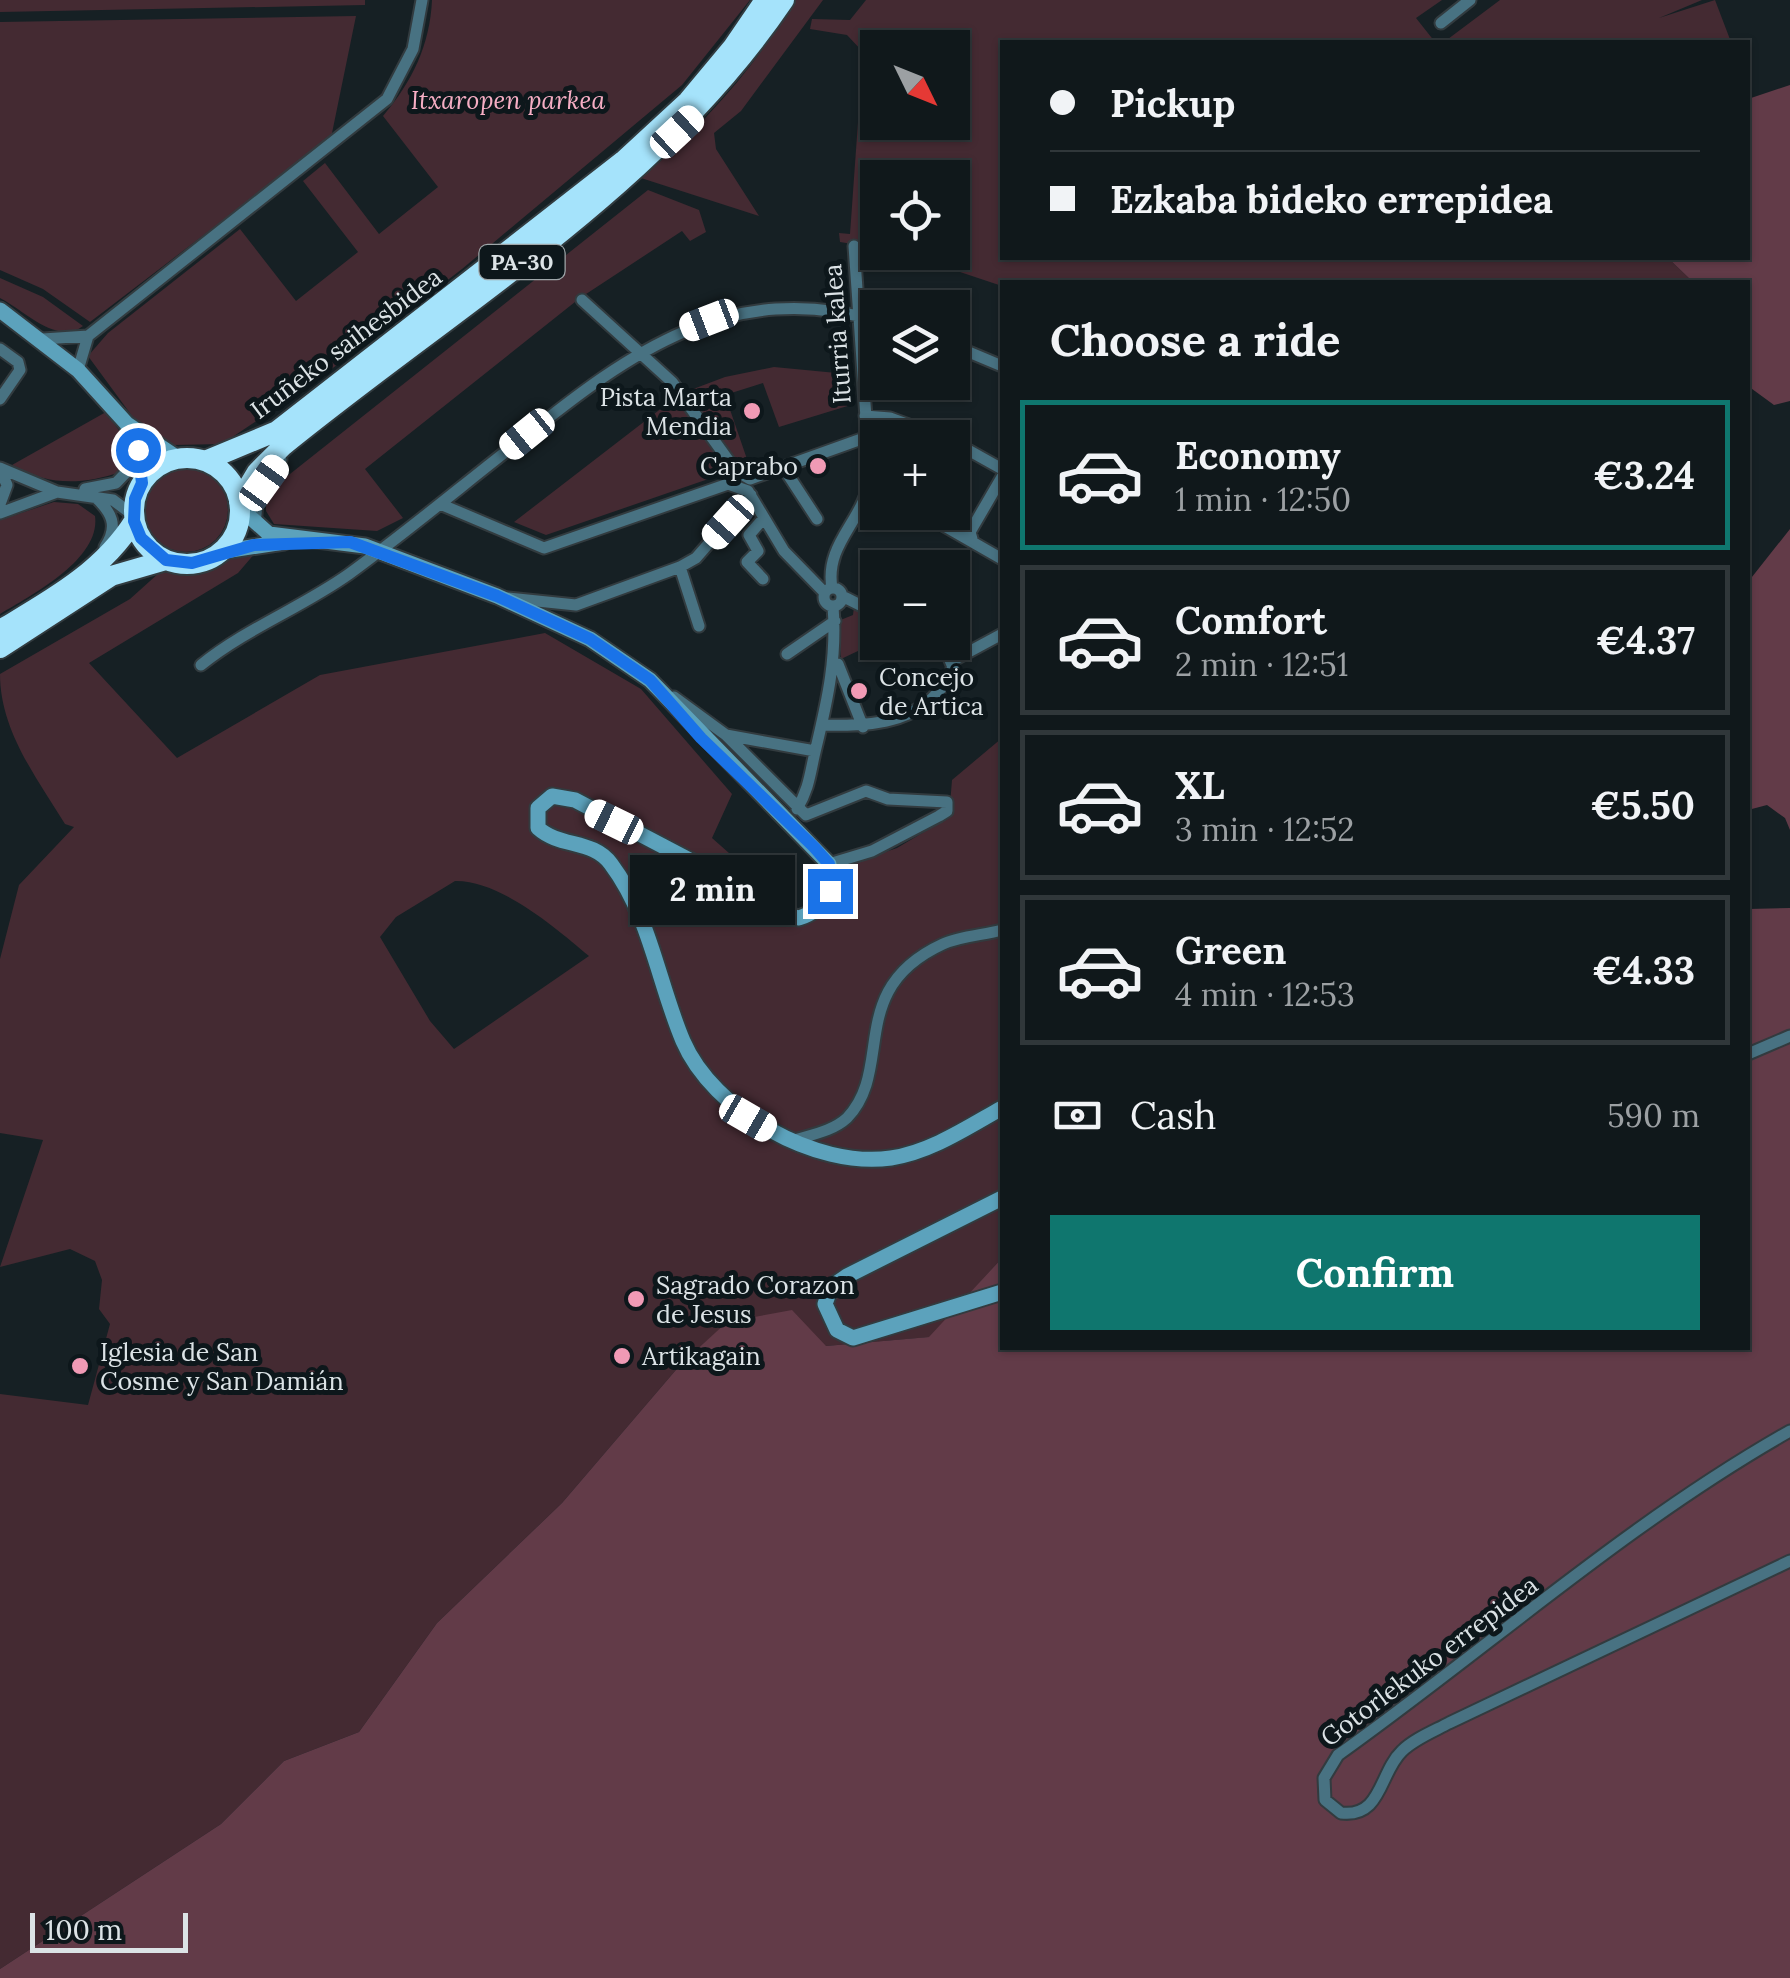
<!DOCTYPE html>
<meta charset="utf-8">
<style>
:root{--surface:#10181b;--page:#1e2528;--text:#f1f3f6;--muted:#9ca0a3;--line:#30373a;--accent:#0f766e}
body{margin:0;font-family:Lora,serif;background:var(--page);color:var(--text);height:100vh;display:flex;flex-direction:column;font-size:38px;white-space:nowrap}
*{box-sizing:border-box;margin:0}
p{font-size:32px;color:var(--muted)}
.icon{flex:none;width:55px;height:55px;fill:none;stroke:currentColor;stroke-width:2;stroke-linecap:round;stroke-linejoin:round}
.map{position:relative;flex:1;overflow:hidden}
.panel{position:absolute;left:1000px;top:280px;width:750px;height:1070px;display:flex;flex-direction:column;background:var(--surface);border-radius:0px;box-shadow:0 2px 8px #0004,0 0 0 2px var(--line)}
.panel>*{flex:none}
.hud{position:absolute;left:1000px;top:40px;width:750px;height:220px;border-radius:0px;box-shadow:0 2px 8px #0004,0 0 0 2px var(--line);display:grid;align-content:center;height:220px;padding:0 50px;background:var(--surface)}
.needle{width:65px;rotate:133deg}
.fabs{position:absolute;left:860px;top:30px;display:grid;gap:20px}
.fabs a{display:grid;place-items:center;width:110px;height:110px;border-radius:0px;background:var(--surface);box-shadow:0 2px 8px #0004,0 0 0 2px var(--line);font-size:50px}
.scale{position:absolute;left:30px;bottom:25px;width:158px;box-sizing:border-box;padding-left:10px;border:5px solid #dce3e6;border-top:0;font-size:28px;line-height:35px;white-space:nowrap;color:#dce3e6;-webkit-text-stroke:8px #0d171b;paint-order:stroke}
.end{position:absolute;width:45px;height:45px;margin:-22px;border:12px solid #1a73e8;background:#fff;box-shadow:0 0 0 5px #fff}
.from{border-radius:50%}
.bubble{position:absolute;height:70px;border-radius:0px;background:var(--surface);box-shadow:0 2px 8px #0004,0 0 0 2px var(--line);font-size:32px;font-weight:700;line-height:70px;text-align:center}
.car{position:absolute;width:30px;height:60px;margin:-30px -15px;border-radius:12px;box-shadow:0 0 8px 2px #0007;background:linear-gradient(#fff 24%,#345 0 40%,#fff 0 76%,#345 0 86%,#fff 0)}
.hud b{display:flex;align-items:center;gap:35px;height:95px;font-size:38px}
.hud b+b{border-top:2px solid var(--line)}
.hud i{width:25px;height:25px;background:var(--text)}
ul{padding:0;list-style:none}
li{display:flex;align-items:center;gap:30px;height:150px;margin:0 20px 15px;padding:0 30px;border:5px solid var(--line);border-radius:0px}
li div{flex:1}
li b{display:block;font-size:38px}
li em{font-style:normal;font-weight:700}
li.active{border-color:var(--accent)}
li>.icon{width:90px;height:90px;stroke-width:1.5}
h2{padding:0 50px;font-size:45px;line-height:120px}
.pay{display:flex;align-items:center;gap:25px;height:110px;padding:0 50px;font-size:38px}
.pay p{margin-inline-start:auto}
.primary-button{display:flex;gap:20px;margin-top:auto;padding:20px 50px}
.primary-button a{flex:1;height:115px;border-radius:0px;background:var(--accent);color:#fff;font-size:40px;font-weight:700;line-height:115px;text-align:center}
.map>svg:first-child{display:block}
.green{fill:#442a32;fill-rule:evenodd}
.forest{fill:#623b48}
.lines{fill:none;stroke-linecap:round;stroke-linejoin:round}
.street-casing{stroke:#323b3f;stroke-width:15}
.secondary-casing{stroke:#323b3f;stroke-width:19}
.highway-casing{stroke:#323b3f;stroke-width:24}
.street{stroke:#487282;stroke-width:11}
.secondary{stroke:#5ca2bc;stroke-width:15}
.highway{stroke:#a5e3fb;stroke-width:20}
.route{stroke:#1a73e8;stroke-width:12}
.poi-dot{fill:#f09ab5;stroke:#0d171b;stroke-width:4}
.labels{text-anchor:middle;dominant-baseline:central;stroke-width:10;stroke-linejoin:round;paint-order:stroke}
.shield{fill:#0d171b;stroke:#9ea6a9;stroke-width:2.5}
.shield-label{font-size:22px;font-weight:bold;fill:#dce3e6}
.park-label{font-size:25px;font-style:italic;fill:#f6aec4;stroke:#0d171b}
.street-label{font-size:25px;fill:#dce3e6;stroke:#0d171b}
.poi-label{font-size:25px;fill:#dce3e6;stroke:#0d171b;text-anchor:start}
</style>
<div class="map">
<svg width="1790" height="1978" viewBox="0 0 1790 1978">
<rect width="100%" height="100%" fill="#162024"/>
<path class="green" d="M0,0h365v5l-365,7z
M432,0h318l-68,85 -220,184 -150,115 -90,60 -48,1 -31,-14 -55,-75 20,-23 132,-104 56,72 62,-49 -55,-71 22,-18 54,71 59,-47 -55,-71c29,-34 47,-71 49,-116z
M794,0h29l-82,111 -27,22 2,16 43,67 -118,-38c59,-50 115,-110 153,-178z
M866,0h576l-26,18 19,24h-433v216h666l25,24 -691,4 -99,-33 49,-1v-74h-74l-1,70 -37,-6 -1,-9 11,1 13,-182 -16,-17 -37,-6 2,-10 38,1zM878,48h74v74h-74z
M1500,0h202l-43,18 56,-18 16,42h-287z
M356,16l-25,122 -241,184 -47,-33 -43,-19v-248z
M648,190l51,20 7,22 -16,9 -8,-10 -102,67 -215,171 38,49 -26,13 -103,-7 -8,-13v-18z
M0,278l43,19 40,29c-26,20 -59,-16 -83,-28z
M774,367l73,7 7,30 -75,23 -16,-44 -38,12 24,70 -203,70 -32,-13 166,-128 45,-17z
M106,412l15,21 8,24 -8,15c-40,13 -72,14 -109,-7z
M144 510a42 42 0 1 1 84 0a42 42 0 1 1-84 0Z
M54,502l24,2 17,12c6,43 -63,79 -95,98v-94z
M256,552l-18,21 -149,90 88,95 143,-83 225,-42 96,56 91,105 -20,44 96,85 35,-33 -5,-22 59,-20 52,-31 3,-37 50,-42v520l-72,79 -104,9 -99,-23 -46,41 -119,139 -125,120 -78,109 -75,29 -63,63 -221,145v-575l88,11 22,-81 -11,-15 3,-29 -7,-19 -25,-12 -70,18 43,-127 -43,-7v-174l19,-74 55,-58 -9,-3c-29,-47 -65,-94 -65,-150l130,-75 30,-27 39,3 36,-19zM455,881c45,-1 101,47 134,75l-135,93 -24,-28 -50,-84 16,-20z
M854,607l23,14v21l-36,17 -3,-38 15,-6z"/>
<path class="forest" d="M1790,85v316l-16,4 -26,-19v-104h-55l-25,-24h80v-159z
M1790,529v301l-5,-12 -18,-13 -19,5v-228z
M1790,908v1070h-1790v-9l221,-145 63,-63 75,-29 78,-109 125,-120 119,-139 46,-42 65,-12 34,36 103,-9 73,-79v90h746v-439z"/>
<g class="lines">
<g class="street-casing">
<path id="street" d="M1441,23l29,-23
M582,300l90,82 64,89 14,8 117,-42
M43,339l45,-3
M952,345l50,21
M0,349l18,13 2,8 -20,29
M78,370l10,-34 299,-237 26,-50 9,-49
M865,416l25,2 54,20
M952,441l50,28
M783,467l34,52
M0,468l57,24 56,8 20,15
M0,469l7,16 -7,19
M85,489l31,-6 23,-24
M94,496c18,16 25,30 11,51
M440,504l104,44 184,-64 20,7 36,60 41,42
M920,512l82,47
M0,513l57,-21
M255,524l3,-29 23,-35
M972,539l-2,-7 32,-55
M680,567l19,59
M763,579l-16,-17 11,-11 -9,-16 15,-17
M832,588c-8,-46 35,-69 38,-113l-16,-229
M824 597a9 9 0 1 1 18 0a9 9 0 1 1-18 0Z
M842,596l36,18
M508,598l68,7 104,-38 16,-9 55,-63
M787,654l48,-33
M952,661l50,-27
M838,664l25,63
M201,665c46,-37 100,-57 148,-91 59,-43 115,-90 173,-135 108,-87 209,-161 356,-118
M674,697l52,38 80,80 60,-24 22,8 59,3v9l-8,5 -67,35 -43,13
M822,725c51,2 109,-2 131,-58l-11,-25
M726,735l89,16
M797,809c13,-22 13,-37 19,-61 12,-50 21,-91 17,-142
M1748,1054l42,-18
M798,1139c17,-5 36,-9 49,-21 48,-50 -2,-129 96,-174 17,-8 41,-9 59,-14
M1790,1431c-161,91 -302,217 -452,324l-14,23 1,22 16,13c41,5 38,-40 61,-62 12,-12 32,-20 47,-28l341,-162"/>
</g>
<g class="secondary-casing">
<path id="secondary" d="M0,310l78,60 49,54 52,35
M128,427l9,23 5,33
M240,508l29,26 96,12 132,50 93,43 60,41 179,184c4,27 -3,45 -30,54l-16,-4 -48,-30 -160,-84 -23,-4 -14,12v20c22,20 55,11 73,36 39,52 47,118 72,177 30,70 133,128 208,117 40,-6 77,-31 111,-50
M218,552l66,-10
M1002,1198l-155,78 -16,11 -6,17 12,26 16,8 149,-46"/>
</g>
<g class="highway-casing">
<path id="highway" d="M134 511a53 53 0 1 1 106 0a53 53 0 1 1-106 0Z
M205,461l72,-30 346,-270 65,-60 45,-54 32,-47
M239,502l18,-30 26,-26c173,-141 374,-258 501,-446
M0,630c50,-30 102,-58 134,-109
M0,648l111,-72 55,-16"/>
</g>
<use href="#street" class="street"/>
<use href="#secondary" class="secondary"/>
<use href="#highway" class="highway"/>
</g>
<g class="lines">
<path class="route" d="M138,450l4,33 -7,16 -1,22 7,17 25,22 26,3 62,-18 96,-3 147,54 93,43 60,41 51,58 113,109 15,17 1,27"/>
</g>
<g class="poi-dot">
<circle cx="752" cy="411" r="10"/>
<circle cx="818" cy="466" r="10"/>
<circle cx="859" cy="691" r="10"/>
<circle cx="636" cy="1299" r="10"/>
<circle cx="622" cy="1356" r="10"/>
<circle cx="80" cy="1366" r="10"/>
</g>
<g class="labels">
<rect class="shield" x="479.5" y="245" width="85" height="34" rx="8"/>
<g class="shield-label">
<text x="522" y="262">PA-30</text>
</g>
<g class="park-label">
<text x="508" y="100">Itxaropen parkea</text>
</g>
<g class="street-label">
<text transform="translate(837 334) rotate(-94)">Iturria kalea</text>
<text transform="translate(346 343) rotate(-37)">Iruñeko saihesbidea</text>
<text transform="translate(1429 1661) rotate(-37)">Gotorlekuko errepidea</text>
</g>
<g class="poi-label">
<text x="732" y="397" text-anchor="end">Pista Marta<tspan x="732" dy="29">Mendia</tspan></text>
<text x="798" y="466" text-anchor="end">Caprabo</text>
<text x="879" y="677">Concejo<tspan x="879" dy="29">de Artica</tspan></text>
<text x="656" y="1285">Sagrado Corazon<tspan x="656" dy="29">de Jesus</tspan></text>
<text x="100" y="1352">Iglesia de San<tspan x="100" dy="29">Cosme y San Damián</tspan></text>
<text x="642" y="1356">Artikagain</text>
</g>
</g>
</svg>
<div class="fabs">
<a><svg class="needle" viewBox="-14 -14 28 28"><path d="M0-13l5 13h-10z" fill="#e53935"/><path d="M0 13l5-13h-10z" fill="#9ca0a3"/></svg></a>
<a><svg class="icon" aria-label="locate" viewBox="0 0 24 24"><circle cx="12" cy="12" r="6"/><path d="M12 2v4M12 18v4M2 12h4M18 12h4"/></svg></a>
<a><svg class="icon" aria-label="layers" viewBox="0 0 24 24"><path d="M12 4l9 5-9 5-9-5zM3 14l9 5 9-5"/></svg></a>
<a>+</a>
<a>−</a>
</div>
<div class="scale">100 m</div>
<i class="end from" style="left:138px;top:450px"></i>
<i class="end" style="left:830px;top:891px"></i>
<div class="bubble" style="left:630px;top:855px;width:165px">2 min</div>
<i class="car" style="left:677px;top:132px;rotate:47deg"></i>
<i class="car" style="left:709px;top:320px;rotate:249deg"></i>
<i class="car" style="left:527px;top:434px;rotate:231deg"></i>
<i class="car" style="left:264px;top:483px;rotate:36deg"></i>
<i class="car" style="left:728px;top:522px;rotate:222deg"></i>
<i class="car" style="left:614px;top:822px;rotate:296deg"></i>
<i class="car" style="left:748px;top:1118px;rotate:120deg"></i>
<div class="hud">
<b><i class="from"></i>Pickup</b>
<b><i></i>Ezkaba bideko errepidea</b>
</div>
<section class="panel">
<h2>Choose a ride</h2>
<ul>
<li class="active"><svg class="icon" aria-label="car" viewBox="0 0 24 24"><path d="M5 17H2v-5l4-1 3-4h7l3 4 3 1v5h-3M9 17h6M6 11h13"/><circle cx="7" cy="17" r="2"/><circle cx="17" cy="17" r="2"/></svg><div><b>Economy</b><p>1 min · 12:50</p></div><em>€3.24</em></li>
<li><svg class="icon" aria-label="car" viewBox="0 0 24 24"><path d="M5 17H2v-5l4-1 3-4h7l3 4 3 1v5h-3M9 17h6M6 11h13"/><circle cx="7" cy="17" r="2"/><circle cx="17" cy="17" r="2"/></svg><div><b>Comfort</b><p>2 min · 12:51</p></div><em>€4.37</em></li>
<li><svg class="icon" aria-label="car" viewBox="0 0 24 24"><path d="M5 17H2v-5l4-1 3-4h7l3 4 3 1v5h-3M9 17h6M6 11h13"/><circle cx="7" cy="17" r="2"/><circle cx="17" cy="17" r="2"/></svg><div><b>XL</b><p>3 min · 12:52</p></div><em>€5.50</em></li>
<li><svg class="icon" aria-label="car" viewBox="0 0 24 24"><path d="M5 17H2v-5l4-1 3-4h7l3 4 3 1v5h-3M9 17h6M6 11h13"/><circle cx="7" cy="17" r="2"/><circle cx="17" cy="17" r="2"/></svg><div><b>Green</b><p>4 min · 12:53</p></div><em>€4.33</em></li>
</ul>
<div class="pay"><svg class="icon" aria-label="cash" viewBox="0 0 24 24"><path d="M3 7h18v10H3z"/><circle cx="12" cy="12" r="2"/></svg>Cash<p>590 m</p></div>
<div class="primary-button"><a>Confirm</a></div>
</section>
</div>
